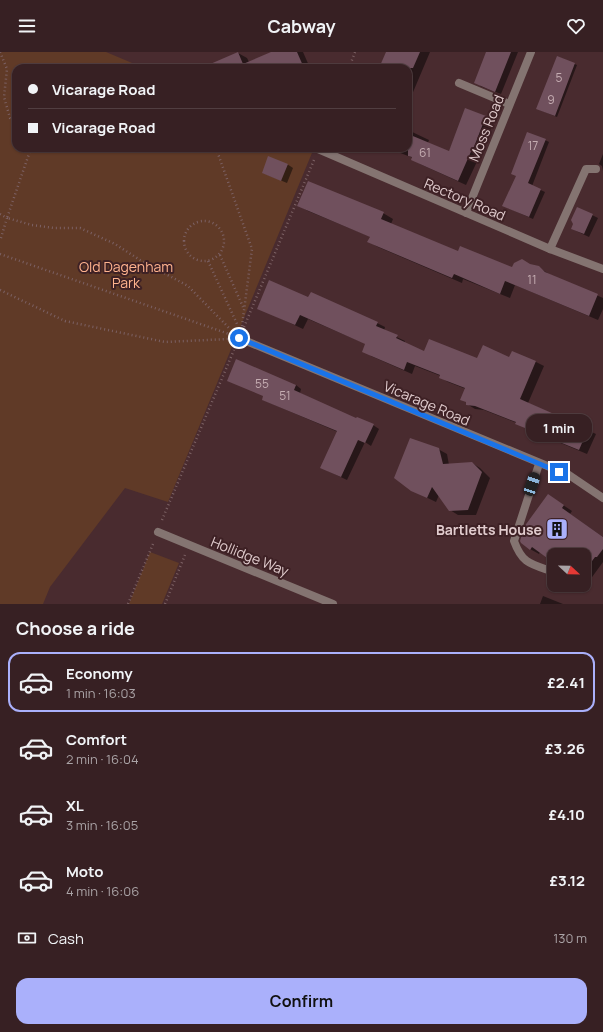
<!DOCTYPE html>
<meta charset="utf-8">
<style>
:root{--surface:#372023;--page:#3e282b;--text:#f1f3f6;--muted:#aaa3a6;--line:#513e41;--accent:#aab0fb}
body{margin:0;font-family:Manrope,sans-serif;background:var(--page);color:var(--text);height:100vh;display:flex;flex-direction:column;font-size:15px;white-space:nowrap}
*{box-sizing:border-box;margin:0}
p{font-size:13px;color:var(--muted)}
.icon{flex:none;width:22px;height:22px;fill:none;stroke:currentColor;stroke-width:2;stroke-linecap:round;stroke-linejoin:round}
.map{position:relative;height:552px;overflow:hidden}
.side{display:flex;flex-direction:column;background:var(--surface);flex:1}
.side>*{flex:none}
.hud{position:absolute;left:12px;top:12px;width:400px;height:88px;border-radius:12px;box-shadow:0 1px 3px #0004,0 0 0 1px var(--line);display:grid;align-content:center;height:88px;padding:0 16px;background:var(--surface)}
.needle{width:26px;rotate:112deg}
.fabs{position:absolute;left:547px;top:496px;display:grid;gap:8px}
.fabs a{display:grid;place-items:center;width:44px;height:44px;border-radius:8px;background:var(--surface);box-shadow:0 1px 3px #0004,0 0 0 1px var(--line);font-size:20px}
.end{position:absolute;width:18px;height:18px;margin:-9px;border:5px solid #1a73e8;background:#fff;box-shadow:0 0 0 2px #fff}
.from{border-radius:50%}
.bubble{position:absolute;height:28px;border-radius:12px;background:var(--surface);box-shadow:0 1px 3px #0004,0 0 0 1px var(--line);font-size:13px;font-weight:700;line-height:28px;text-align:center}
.car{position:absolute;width:12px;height:24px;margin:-12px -6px;border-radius:5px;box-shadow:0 0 3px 1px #0007;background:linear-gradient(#222 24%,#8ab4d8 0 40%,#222 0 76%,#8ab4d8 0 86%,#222 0)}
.hud b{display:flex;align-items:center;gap:14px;height:38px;font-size:15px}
.hud b+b{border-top:1px solid var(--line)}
.hud i{width:10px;height:10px;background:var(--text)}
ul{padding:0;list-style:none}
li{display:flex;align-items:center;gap:12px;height:60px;margin:0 8px 6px;padding:0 8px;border:2px solid transparent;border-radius:12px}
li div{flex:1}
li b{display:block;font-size:15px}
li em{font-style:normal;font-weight:700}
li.current{border-color:var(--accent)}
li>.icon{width:36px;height:36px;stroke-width:1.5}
h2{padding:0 16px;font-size:18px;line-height:48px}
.pay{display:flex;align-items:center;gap:10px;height:44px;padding:0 16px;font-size:15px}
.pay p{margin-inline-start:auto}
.button{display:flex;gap:8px;margin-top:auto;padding:8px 16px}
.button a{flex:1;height:46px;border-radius:12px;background:var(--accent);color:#111;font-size:16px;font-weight:700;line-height:46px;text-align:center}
header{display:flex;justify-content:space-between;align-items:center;height:52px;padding:0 16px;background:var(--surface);font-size:18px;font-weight:700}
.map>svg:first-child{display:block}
.green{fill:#603a27}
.shadow{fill:#0007}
.building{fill:#70505d}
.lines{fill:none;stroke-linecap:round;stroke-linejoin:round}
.path{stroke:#7c6164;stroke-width:2.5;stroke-dasharray:1 3;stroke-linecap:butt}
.service{stroke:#847471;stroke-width:8}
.minor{stroke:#847471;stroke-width:8}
.route{stroke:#1a73e8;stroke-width:5}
.labels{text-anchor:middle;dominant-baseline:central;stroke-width:4;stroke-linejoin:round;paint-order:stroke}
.number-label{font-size:12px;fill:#c5adb2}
.street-label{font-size:14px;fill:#e1ccce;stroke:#3e2125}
.park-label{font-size:14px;fill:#ffb38e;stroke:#3e2125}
.poi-label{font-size:14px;font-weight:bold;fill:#e1ccce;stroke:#3e2125;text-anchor:end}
</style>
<header><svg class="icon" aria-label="menu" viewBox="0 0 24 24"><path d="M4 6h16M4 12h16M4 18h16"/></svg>Cabway<svg class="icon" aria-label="heart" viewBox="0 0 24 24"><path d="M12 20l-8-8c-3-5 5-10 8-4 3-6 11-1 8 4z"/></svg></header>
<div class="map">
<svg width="603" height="552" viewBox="0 0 603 552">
<rect width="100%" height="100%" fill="#492b2f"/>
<path class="green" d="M0,0h106l38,16h-128v80h298l-146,354 -43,-14 -75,99 -7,17h-43z
M150,500l29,11 -17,41h-33z"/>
<path class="shadow" d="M274,0h29l7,16h-91l19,-15 9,5 2,4z
M387,0h43l-22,52v-36h-28z
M487,0h31l-17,42 -21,-8z
M558,5l19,8 -20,52 -17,-7z
M466,57l20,8 8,4 -11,30h-1l-16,34 -46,-21 -8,-5 1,-1 -25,-10v2l-6,-2h26v-18l21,10 -1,3 21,9z
M545,88l4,2 -17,44 13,6 -12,27 -25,-11 9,-32z
M603,102v17l-1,-5 -3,-2z
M287,112l6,4 -6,15 -24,-10z
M298,153l85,8 10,6 -2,5 67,28 54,17 20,-3 6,1 14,9 51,22v11l-5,11 -83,-35 -5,13 -47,-19 -1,4 -84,-36 -9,-5 2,-5 -63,-26z
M592,163l6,3 -9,19 -17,-8z
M309,247l68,24 8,4 -1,4 21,10 -1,2 21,9 53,7 32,-1 2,-6 24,10 8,4 -16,37 68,31 -9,20 -62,-26 -8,-5 -33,-13 -9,-1 -8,-5 -1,-15 -18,-7 -8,-5 1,-1 -26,-10 -3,8 -41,-18 -5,-12 -58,-25 -5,10 -45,-21z
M296,333l5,4 -1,4 56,27 17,5 6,4 -8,17 -6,-4 -18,38 -19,-9 10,-39 -75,-32z
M438,397l9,5 2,11 23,-2 8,5 10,10 -14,37h-18l-8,-5 -11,-15 -3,7 -25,-12z
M548,443l24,16 -2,3 33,23v25l-16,22 -3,-1v-28h-30v7l-14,-10 -1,2 -9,-5z
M543,544l20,8h-23z"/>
<path class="building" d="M238,0l5,12 28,-12h26l7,16h-103z
M386,0h34l-7,16h-34z
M486,0h25l-16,40 -21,-9z
M557,4l18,7 -20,53 -19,-7z
M465,56l21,8 -12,31h-1l-15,34 -47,-21 1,-3 -4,-1v-22l41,17z
M527,80l19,7 -18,44 13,6 -12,28 -27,-11 14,-30 -5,-2z
M268,104l20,8 -7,17 -19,-8z
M308,129l76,31 -3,7 77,32 2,-5 52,21 2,-4 8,-4 8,5 9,2 6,6 53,22 -9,22 -84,-35 -5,13 -46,-20 -2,4 -85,-36 3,-5 -73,-31z
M577,155l16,7 -9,20 -13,-5 2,-5 -2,-4z
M269,228l39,17 3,-5 67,30 -2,4 22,9 -2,3 28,13 5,-12 48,19 6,-13 26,12 3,-6 24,10 -16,38 68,30 -9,21 -64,-26 1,-2 -41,-16 -9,-1v-3l-6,-2 5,-12 -26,-10 1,-3 -33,-13 -3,8 -42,-18 3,-8 -65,-29 -5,10 -38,-16z
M236,307l60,26 -2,5 62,28 1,-1 17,7 -9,19 -7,-3 -17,37 -21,-9 17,-37 -75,-31 1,-4 -36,-15z
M410,386l29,10 4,16 29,-2 10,10 -14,38 -19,1 -17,-24 -5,11 -16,-7 -17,-13z
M548,442l16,11 -2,3 41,29v12l-6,8h-2l-11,15v-17h-30v8l-22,-16 -2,3 -9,-7 -1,-2 4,-14z"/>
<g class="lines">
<path class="path" d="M0,0l7,17 -3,28 6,21 6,6
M349,16l6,-16
M31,96l-24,70 25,7 22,3h26l35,16 25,16 48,26 42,43
M216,96l36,101 -10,77
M0,162l7,4 -7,23
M184 189a20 20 0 1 1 40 0a20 20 0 1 1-40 0Z
M0,202l229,80
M220,203l23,52
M208,209l30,65
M0,238l65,31 100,21 63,-3
M244,275l70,-167
M162,468l72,-170
M128,552l25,-60
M165,552l20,-49"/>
<path class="service" d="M459,31l50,21
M550,197l36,-80h10
M539,412l-25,77c8,22 16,23 37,30"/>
<path class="minor" d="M318,97l232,100 53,20
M466,161l65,-161
M239,286l330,137 34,23
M158,480l175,72"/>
</g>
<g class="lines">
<path class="route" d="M239,286l320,134"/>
</g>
<defs>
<g id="building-square" transform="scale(1.15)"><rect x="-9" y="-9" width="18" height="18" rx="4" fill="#aab0fb" stroke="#3e2125"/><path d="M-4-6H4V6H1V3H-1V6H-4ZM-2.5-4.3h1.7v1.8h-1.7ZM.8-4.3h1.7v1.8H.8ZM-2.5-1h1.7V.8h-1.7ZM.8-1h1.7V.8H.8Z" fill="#111"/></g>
</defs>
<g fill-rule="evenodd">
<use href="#building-square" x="557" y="477"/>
</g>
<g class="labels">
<g class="number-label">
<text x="559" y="25">5</text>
<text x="551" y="47">9</text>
<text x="533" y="93">17</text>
<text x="425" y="100">61</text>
<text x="532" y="227">11</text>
<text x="262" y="331">55</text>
<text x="285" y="343">51</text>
</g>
<g class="street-label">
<text transform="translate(486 76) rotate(-68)">Moss Road</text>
<text transform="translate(465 147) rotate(23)">Rectory Road</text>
<text transform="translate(427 351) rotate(23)">Vicarage Road</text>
<text transform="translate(250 504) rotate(22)">Hollidge Way</text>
</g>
<g class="park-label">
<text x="126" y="214">Old Dagenham<tspan x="126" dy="16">Park</tspan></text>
</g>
<g class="poi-label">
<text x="542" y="477">Bartletts House</text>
</g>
</g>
</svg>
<div class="fabs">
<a><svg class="needle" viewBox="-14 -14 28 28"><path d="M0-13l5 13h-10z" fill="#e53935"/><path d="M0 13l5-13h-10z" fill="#aaa3a6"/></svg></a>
</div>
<i class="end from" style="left:239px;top:286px"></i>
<i class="end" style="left:559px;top:420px"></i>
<div class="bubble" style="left:526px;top:362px;width:66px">1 min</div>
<i class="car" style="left:532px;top:432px;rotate:19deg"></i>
<div class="hud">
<b><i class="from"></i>Vicarage Road</b>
<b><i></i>Vicarage Road</b>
</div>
</div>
<section class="side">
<h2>Choose a ride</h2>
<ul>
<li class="current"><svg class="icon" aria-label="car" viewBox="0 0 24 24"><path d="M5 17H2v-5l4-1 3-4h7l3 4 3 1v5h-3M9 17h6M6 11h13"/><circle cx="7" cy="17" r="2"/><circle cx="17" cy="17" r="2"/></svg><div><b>Economy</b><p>1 min · 16:03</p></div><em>£2.41</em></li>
<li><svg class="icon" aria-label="car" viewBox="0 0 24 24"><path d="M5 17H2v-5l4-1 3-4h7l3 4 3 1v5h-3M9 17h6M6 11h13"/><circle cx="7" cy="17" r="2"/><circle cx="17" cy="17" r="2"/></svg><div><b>Comfort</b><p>2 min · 16:04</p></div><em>£3.26</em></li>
<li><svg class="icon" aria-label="car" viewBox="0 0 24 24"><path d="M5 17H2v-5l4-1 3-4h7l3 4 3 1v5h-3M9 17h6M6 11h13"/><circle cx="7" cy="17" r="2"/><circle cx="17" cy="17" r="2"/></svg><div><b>XL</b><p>3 min · 16:05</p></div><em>£4.10</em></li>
<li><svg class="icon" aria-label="car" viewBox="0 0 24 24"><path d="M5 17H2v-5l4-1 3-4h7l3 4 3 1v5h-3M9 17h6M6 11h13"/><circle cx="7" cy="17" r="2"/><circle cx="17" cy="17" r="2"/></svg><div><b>Moto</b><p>4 min · 16:06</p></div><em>£3.12</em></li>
</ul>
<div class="pay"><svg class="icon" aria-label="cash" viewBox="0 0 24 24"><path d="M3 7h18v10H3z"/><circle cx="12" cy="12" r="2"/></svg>Cash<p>130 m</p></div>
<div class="button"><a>Confirm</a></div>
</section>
